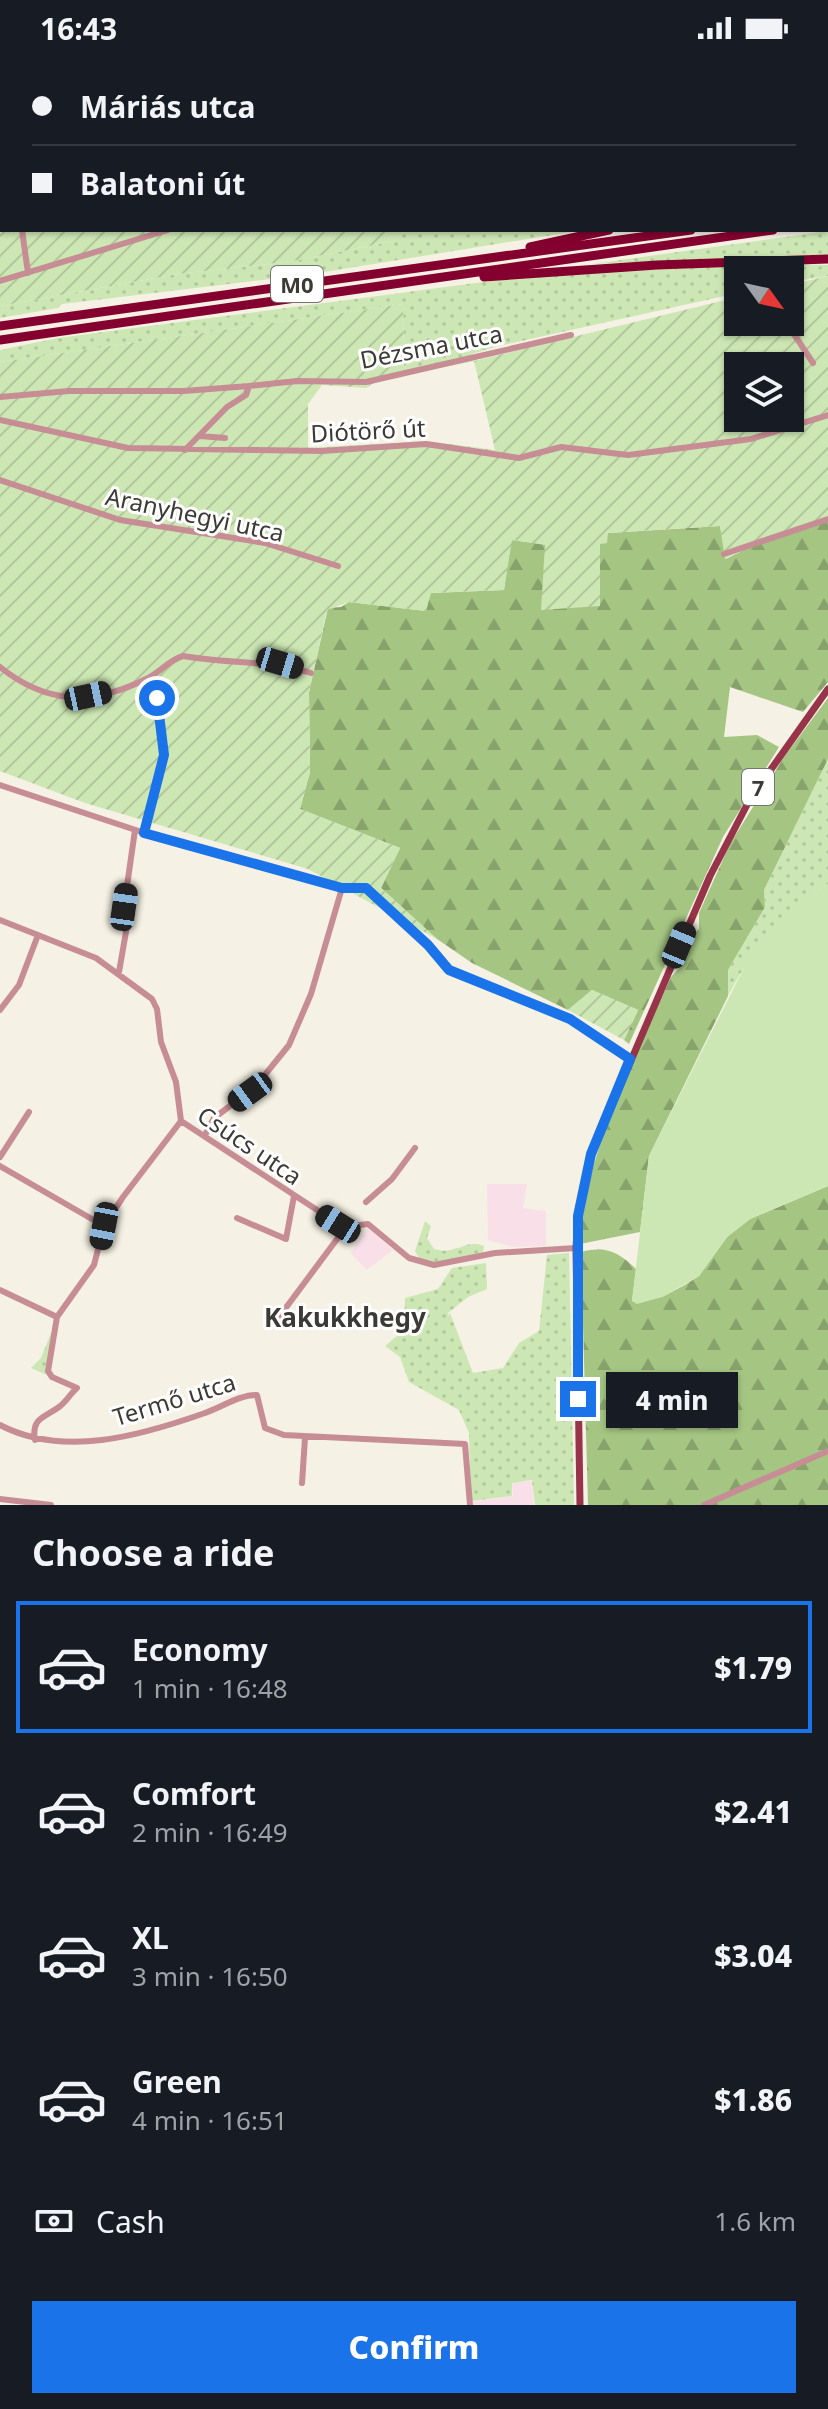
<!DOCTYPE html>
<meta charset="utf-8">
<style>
:root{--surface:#171b24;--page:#242831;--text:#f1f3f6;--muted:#9ea1a6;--line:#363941;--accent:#1a73e8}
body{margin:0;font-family:"Noto Sans",sans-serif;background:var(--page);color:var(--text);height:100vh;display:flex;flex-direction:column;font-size:30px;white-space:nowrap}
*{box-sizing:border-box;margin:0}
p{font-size:26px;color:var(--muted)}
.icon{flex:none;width:44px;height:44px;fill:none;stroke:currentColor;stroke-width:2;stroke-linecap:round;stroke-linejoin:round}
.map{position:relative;height:1449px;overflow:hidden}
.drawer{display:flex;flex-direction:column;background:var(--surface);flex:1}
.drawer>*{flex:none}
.guide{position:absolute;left:0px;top:0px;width:828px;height:176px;box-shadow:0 2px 6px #0004;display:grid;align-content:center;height:176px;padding:0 32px;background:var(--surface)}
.needle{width:52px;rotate:123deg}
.buttons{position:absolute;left:724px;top:200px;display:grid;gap:16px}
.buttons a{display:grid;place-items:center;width:80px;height:80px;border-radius:0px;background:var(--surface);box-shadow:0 2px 6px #0004;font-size:40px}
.end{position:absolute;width:36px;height:36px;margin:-18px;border:10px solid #1a73e8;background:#fff;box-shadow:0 0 0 4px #fff}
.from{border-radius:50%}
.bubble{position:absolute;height:56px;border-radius:0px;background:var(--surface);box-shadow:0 2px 6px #0004;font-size:26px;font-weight:800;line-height:56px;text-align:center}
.car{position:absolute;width:24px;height:48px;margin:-24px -12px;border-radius:10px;box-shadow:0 0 6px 2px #0007;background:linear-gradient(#222 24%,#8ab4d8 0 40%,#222 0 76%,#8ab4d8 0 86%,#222 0)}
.guide b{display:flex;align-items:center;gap:28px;height:76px;font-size:30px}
.guide b+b{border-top:2px solid var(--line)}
.guide i{width:20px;height:20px;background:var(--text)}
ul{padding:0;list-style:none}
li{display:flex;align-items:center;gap:24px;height:132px;margin:0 16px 12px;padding:0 16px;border:4px solid transparent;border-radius:0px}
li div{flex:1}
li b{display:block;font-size:30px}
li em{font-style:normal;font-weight:800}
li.selected{border-color:var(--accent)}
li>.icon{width:72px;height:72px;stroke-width:1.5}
h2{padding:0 32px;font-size:36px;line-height:96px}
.pay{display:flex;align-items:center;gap:20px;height:88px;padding:0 32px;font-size:30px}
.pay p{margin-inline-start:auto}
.cta{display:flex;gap:16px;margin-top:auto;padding:16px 32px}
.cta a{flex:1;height:92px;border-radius:0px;background:var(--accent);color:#fff;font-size:32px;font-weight:800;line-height:92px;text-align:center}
.status{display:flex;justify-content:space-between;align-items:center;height:56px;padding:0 40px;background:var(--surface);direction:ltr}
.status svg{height:22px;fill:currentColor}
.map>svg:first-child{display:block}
.industrial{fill:#f9e0e8}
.grass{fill:url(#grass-dots)}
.forest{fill:url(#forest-firs)}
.garden{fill:url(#garden-furrows);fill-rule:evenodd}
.pitch{fill:#cde7b4}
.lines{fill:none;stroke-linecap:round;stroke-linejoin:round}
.minor{stroke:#c78d94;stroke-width:6}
.major{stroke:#983449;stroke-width:7}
.highway{stroke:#84002f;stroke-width:9}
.route{stroke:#1a73e8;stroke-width:10}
.labels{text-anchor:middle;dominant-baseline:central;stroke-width:6;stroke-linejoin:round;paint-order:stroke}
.shield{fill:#fff;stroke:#767572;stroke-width:2}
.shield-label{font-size:22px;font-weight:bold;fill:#3c3a35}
.street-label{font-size:24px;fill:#3c3a35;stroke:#fff}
.neighbourhood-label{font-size:26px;font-weight:bold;fill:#3c3a35;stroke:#fff}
</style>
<div class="status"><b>16:43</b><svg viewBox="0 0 49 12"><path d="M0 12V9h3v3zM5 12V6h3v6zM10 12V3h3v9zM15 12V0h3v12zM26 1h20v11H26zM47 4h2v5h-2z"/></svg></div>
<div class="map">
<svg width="828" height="1449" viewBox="0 0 828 1449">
<defs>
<pattern id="grass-dots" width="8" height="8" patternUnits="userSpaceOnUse" patternTransform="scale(2)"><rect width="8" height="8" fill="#cde7b4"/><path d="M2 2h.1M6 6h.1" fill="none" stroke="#b1c79b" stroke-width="1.8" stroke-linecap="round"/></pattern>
<pattern id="forest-firs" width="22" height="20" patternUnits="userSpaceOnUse" patternTransform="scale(2)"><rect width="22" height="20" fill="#a5c683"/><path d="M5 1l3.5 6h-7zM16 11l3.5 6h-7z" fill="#88a26c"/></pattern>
<pattern id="garden-furrows" width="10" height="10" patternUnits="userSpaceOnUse" patternTransform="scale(2)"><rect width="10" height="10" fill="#cde7b4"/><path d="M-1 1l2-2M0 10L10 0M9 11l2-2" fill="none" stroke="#b1c79b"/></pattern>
</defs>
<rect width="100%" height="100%" fill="#f5f1e4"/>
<path class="industrial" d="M487,1128h40l-4,24 23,3v35l-32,1 -26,-7z
M368,1172l25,22 -26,20 -17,-17z
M532,1425l2,24h-64v-3l43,-6 -1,-13z"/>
<path class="grass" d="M394,174h189l-271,44 -250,30 -4,4 -58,10v-12l178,-32 115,-13 101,-20z
M828,175v24l-236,9z
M793,208l35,1v11l-38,6v-12h-52v23l-239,53 -27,8 2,7 -70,14 -1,-71 -403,58v-12l58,-12 433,-57 118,-10z
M828,703v125c-52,36 -70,56 -100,112v-26l37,-63 -1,-17z
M425,1165l6,5 -4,12 7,11c20,7 32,-11 50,-3l-1,6 -45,11 -18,-3 -5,-9z
M569,1197l5,252h-39l-3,-25 -20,3v13l-41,5 -2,-68 -10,-23 -50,-28 -9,-25 -15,-11 19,-16 1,-32 33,-9 14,-21 34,-5 1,26 -19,8 -20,16v3l2,-3 23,60 30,-5 16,-25 20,-12 8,-76z
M51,1277l-4,42 -16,-7 10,-10z"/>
<path class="forest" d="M828,465v161l-25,30 -73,-25 -6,50 33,-2 22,12 -56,90 -94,207 -5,-4 14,-30 -46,-20 -24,20 -96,-47 -35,-24 -56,-51 19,-40 -100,-39 10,-37 -1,-80 19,-84 13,-1 8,-5 77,9 4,-18 74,-3 7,-50 34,4 55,61v-62l8,-10 112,-7 6,33 30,-15z
M828,642v61l-64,131 1,17 -37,63v26l-79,160 -9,76 -60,12c7,-97 52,-180 91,-267l11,-12 -1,-11 6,-14 12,-11v-16l31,-69 54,-87z
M828,1130v319h-240l-7,-253c25,-6 36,-1 55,17l-4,32 30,-4 21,-11 16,-10 28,-39 23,-18z"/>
<path class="garden" d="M0,0h479l10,2h-487v172h392v11l-101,20 -115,13 -178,32z
M828,220v245l-72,23 -31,15 -5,-33 -112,7 -1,10 -7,1v62l-59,4 4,-65 -33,-5 -8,50 -73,3 -5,18 -77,-9 -22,8 -18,82 1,80 -10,37 100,39 -19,40 56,51 -129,-70 -223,-66 -85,-32v-409l403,-58 1,71 -24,4 -14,9 -44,-3 -14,19v44l119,-7 68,9 -21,-89 264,-64v25h52v-37zM738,310h52v52h-52z
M592,934l46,20 -14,30 -56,-30z"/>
<path class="pitch" d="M828,828v302l-78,33 -23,18 -28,39 -37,21 -25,7 -5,-3 17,-145 103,-204 31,-37z"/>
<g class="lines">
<path class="minor" d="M479,0l10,2
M0,11h2
M826,19h2
M826,24h2
M826,109l2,-1
M22,174l6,43
M0,225l168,-51
M786,266l27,41
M0,341l69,-6h115l65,-5
M0,364l128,28 194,3 104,-7 93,14 42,-11 67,8 123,-16 77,-24
M200,380l25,2
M185,394l42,-43 19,-12 3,-9 48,-5 69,1 205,-47
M0,424l120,40 145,23 73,23
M724,498l104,-35
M0,611c46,37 92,39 146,12 13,-6 23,-19 37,-23 45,8 86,4 128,17
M0,729l178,59 164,44h24l62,57 21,25 121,49 60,40
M144,777l21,-83 -11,-75
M0,864l96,38 56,41 5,10 4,33 15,40 5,39 162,106 25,-3 41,34 25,7 61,-12 81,-5
M119,916l8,-46 -3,-19 11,-77
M0,954l19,-25 19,-50
M205,1079l9,-17 41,-31 34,-42 22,-51 31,-106
M0,1101l29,-45
M0,1110l104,60
M366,1146l26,-23 23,-31
M237,1162l49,21 8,-43
M0,1234l57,27 37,-52 10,-39 19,-29 58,-76
M279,1261l67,-90
M0,1369c63,33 140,11 205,-12 15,-5 36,-19 52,-18l8,33 19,7 181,9 5,61
M35,1384c-4,-22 9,-22 24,-33 7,-5 11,-13 18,-19l-25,-11 -4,-6 9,-54
M302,1427l3,-45
M0,1443l51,6
M704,1449l124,-54"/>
<path class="major" d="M580,1449l-4,-257 2,-32 13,-62 119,-278 40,-77 78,-110"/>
<path class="highway" d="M826,126l2,-1
M826,156l2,-1
M826,167l2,-1
M530,191l79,-17
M484,221l173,-12 171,-6
M0,270l691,-96
M0,284l773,-110"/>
</g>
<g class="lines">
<path class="route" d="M157,642l7,57 -20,78 198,55h24l62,57 21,25 121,49 60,40 -39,95 -13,62v183"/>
</g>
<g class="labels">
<g class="shield">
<rect x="271" y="210" width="52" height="36" rx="6"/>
<rect x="742" y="713" width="32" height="36" rx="6"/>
</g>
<g class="shield-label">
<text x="297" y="228">M0</text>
<text x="758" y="731">7</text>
</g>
<g class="street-label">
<text transform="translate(431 290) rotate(-11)">Dézsma utca</text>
<text transform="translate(368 374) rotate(-3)">Diótörő út</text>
<text transform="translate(195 458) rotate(12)">Aranyhegyi utca</text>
<text transform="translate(250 1089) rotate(34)">Csúcs utca</text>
<text transform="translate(174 1343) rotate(-17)">Termő utca</text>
</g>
<g class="neighbourhood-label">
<text x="345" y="1261">Kakukkhegy</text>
</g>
</g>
</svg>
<div class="buttons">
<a><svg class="needle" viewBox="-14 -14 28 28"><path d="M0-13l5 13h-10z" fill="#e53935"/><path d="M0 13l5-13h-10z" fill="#9ea1a6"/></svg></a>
<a><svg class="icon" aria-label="layers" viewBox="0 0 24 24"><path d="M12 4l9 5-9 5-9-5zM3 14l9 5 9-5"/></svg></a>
</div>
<i class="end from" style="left:157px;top:642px"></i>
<i class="end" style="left:578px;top:1343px"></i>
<div class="bubble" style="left:606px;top:1316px;width:132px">4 min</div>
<i class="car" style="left:280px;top:607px;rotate:107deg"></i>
<i class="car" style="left:88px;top:640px;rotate:78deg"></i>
<i class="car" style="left:124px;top:851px;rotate:8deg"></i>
<i class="car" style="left:679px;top:889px;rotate:23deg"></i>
<i class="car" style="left:250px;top:1036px;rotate:234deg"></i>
<i class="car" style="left:338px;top:1168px;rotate:302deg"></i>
<i class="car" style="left:104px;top:1170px;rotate:191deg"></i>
<div class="guide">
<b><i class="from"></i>Máriás utca</b>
<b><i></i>Balatoni út</b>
</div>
</div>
<section class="drawer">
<h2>Choose a ride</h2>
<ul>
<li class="selected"><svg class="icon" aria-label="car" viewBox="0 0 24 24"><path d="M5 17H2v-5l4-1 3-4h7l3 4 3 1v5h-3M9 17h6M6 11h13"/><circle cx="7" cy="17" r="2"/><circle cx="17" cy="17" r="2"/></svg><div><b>Economy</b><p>1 min · 16:48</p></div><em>$1.79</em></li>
<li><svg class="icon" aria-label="car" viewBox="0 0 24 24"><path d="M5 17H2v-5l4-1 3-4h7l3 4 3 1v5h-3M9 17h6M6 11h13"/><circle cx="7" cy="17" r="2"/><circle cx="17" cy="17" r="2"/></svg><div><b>Comfort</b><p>2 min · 16:49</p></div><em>$2.41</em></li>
<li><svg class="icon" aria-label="car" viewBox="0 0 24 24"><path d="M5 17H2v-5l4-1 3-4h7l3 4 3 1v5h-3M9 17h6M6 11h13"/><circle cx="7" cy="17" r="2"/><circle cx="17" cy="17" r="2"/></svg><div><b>XL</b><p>3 min · 16:50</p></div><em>$3.04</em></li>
<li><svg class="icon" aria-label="car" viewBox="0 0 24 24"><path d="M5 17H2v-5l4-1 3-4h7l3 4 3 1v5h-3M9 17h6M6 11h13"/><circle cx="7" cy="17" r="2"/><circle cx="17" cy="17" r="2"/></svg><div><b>Green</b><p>4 min · 16:51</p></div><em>$1.86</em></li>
</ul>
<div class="pay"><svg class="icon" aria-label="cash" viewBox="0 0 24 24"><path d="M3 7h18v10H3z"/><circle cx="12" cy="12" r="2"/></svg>Cash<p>1.6 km</p></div>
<div class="cta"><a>Confirm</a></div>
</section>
